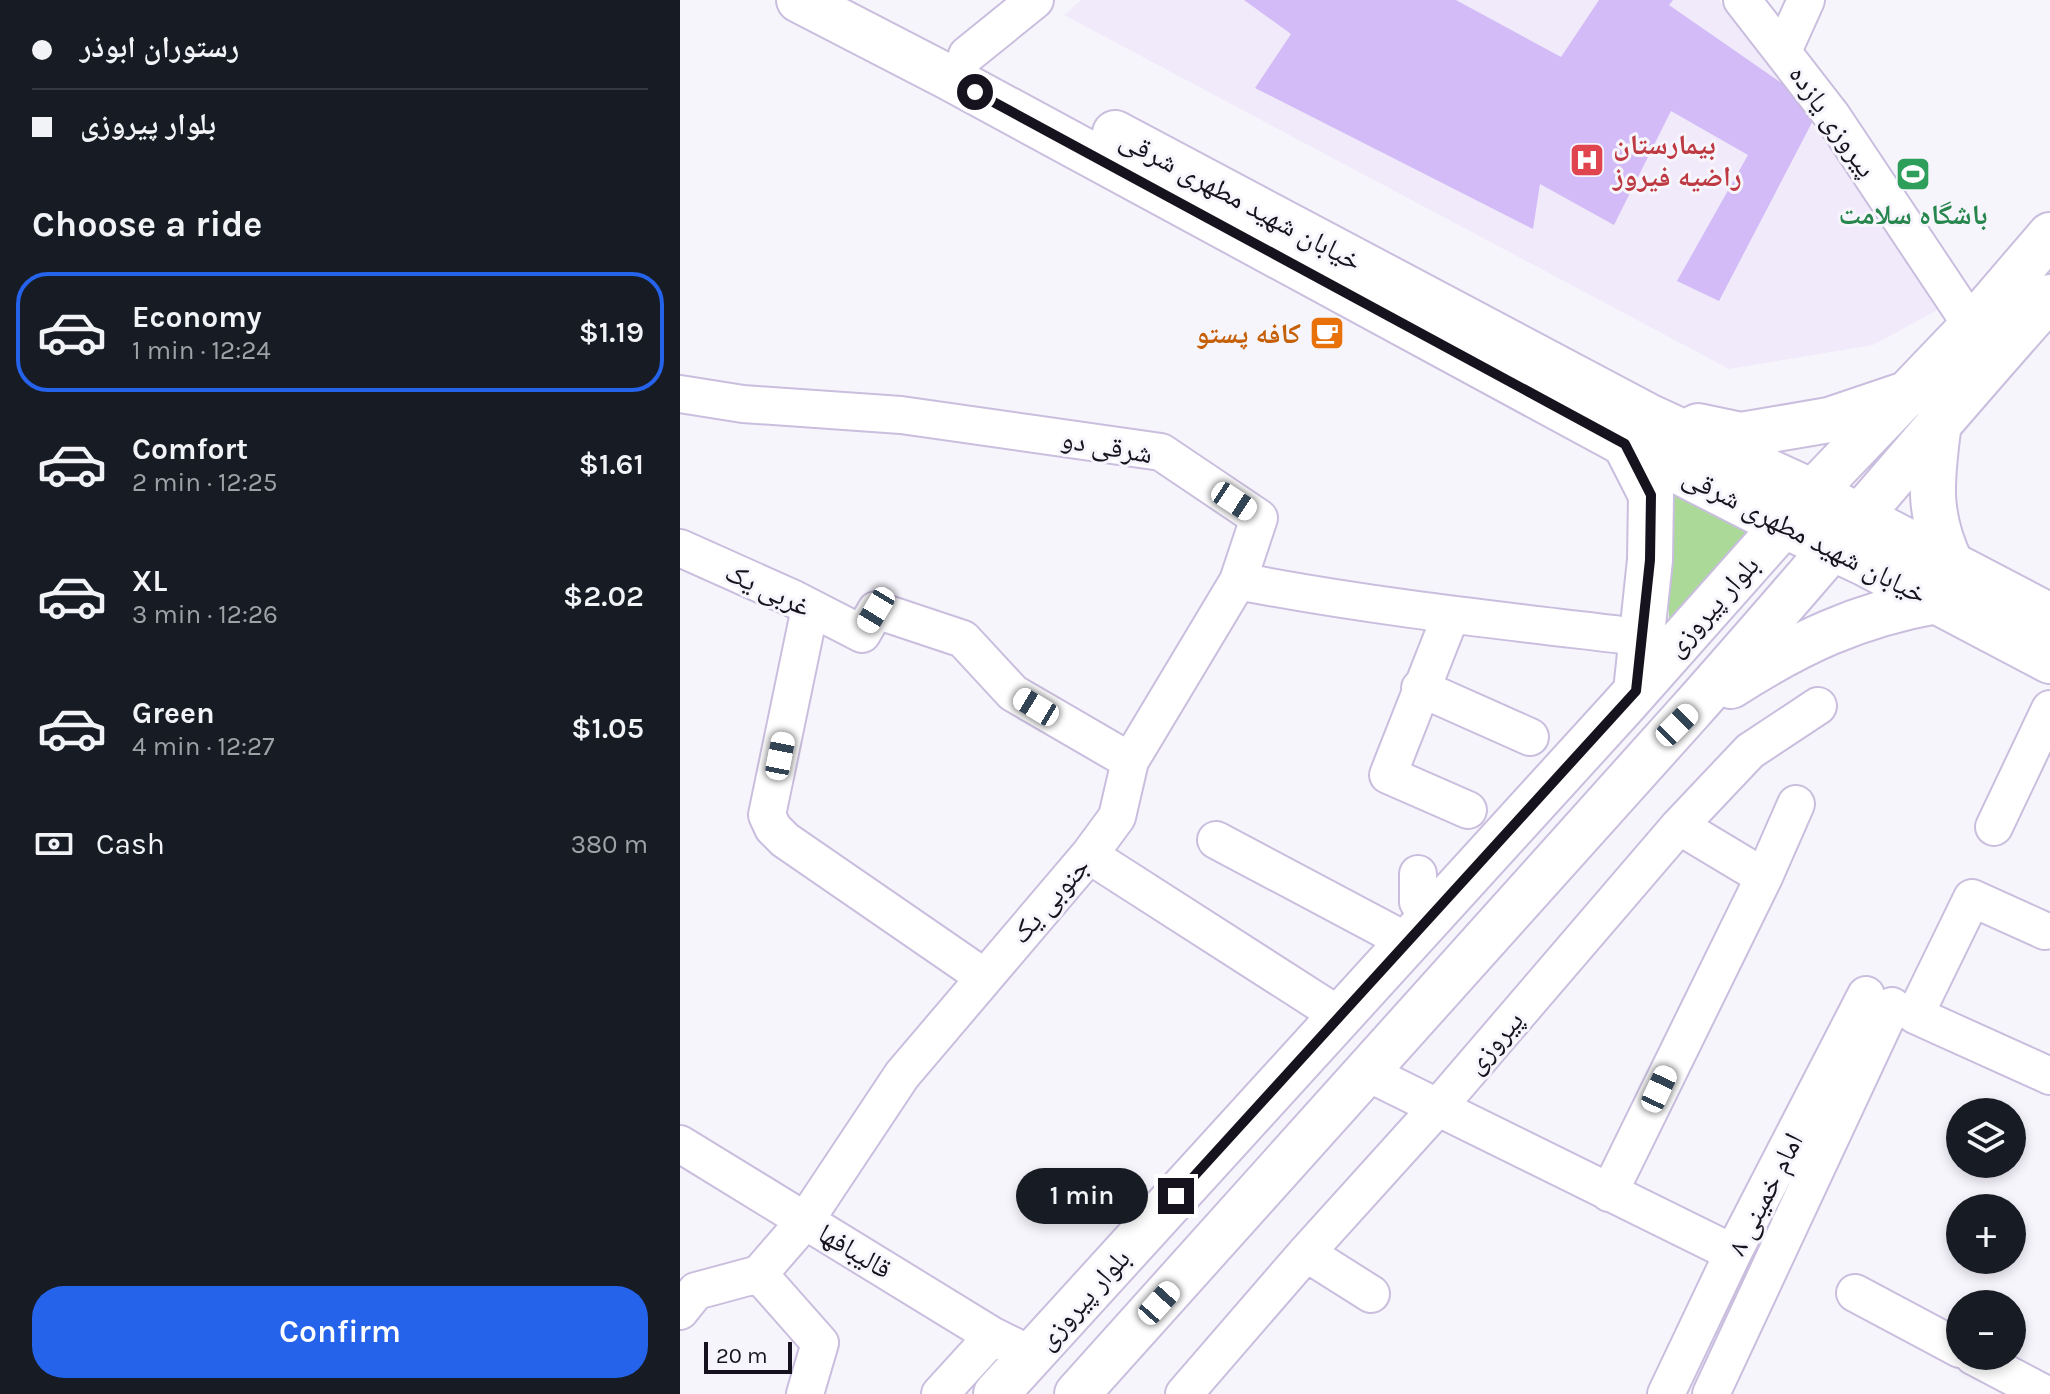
<!DOCTYPE html>
<meta charset="utf-8">
<style>
:root{--surface:#171b24;--page:#242831;--text:#f1f3f6;--muted:#9ea1a6;--line:#363941;--accent:#2563eb}
body{margin:0;font-family:Karla,"Noto Naskh Arabic",sans-serif;background:var(--page);color:var(--text);height:100vh;display:flex;flex-direction:column;font-size:30px;white-space:nowrap}
*{box-sizing:border-box;margin:0}
p{font-size:26px;color:var(--muted)}
.icon{flex:none;width:44px;height:44px;fill:none;stroke:currentColor;stroke-width:2;stroke-linecap:round;stroke-linejoin:round}
.map{position:relative;flex:1;overflow:hidden}
.drawer{display:flex;flex-direction:column;background:var(--surface);width:680px}
.drawer>*{flex:none}
.guide{display:grid;align-content:center;height:176px;padding:0 32px;background:var(--surface)}
.fabs{position:absolute;left:1266px;top:1098px;display:grid;gap:16px}
.fabs a{display:grid;place-items:center;width:80px;height:80px;border-radius:50%;background:var(--surface);box-shadow:0 4px 12px #0003;font-size:40px}
.scale{position:absolute;left:24px;bottom:20px;width:88px;box-sizing:border-box;padding-left:8px;border:4px solid #17131e;border-top:0;font-size:22px;line-height:28px;white-space:nowrap;color:#17131e;-webkit-text-stroke:6px #f7f5fc;paint-order:stroke}
.end{position:absolute;width:36px;height:36px;margin:-18px;border:10px solid #17131e;background:#fff;box-shadow:0 0 0 4px #fff}
.from{border-radius:50%}
.bubble{position:absolute;height:56px;border-radius:28px;background:var(--surface);box-shadow:0 4px 12px #0003;font-size:26px;font-weight:600;line-height:56px;text-align:center}
.car{position:absolute;width:24px;height:48px;margin:-24px -12px;border-radius:10px;box-shadow:0 0 6px 2px #0007;background:linear-gradient(#fff 24%,#345 0 40%,#fff 0 76%,#345 0 86%,#fff 0)}
.guide b{display:flex;align-items:center;gap:28px;height:76px;font-size:30px}
.guide b+b{border-top:2px solid var(--line)}
.guide i{width:20px;height:20px;background:var(--text)}
ul{padding:0;list-style:none}
li{display:flex;align-items:center;gap:24px;height:120px;margin:0 16px 12px;padding:0 16px;border:4px solid transparent;border-radius:32px}
li div{flex:1}
li b{display:block;font-size:30px}
li em{font-style:normal;font-weight:600}
li.on{border-color:var(--accent)}
li>.icon{width:72px;height:72px;stroke-width:1.5}
h2{padding:0 32px;font-size:36px;line-height:96px}
.pay{display:flex;align-items:center;gap:20px;height:88px;padding:0 32px;font-size:30px}
.pay p{margin-inline-start:auto}
.primary-button{display:flex;gap:16px;margin-top:auto;padding:16px 32px}
.primary-button a{flex:1;height:92px;border-radius:32px;background:var(--accent);color:#fff;font-size:32px;font-weight:600;line-height:92px;text-align:center}
main{display:flex;flex:1;min-height:0}
.map>svg:first-child{display:block}
.built{fill:#f0eafa}
.green{fill:#aad998}
.building{fill:#d2bbf6}
.lines{fill:none;stroke-linecap:round;stroke-linejoin:round}
.minor-casing{stroke:#cabede;stroke-width:40}
.major-casing{stroke:#cabede;stroke-width:48}
.minor{stroke:#fff;stroke-width:36}
.major{stroke:#fff;stroke-width:44}
.route{stroke:#17131e;stroke-width:10}
.labels{text-anchor:middle;dominant-baseline:central;stroke-width:6;stroke-linejoin:round;paint-order:stroke}
.street-label{font-size:28px;fill:#17131e;stroke:#f7f5fc}
.health-label{font-size:28px;font-weight:bold;fill:#be3a42;stroke:#f7f5fc;text-anchor:start}
.leisure-label{font-size:28px;font-weight:bold;fill:#27864d;stroke:#f7f5fc}
.food-label{font-size:28px;font-weight:bold;fill:#c56008;stroke:#f7f5fc;text-anchor:end}
</style>
<main>
<section class="drawer">
<div class="guide">
<b><i class="from"></i>رستوران ابوذر</b>
<b><i></i>بلوار پیروزی</b>
</div>
<h2>Choose a ride</h2>
<ul>
<li class="on"><svg class="icon" aria-label="car" viewBox="0 0 24 24"><path d="M5 17H2v-5l4-1 3-4h7l3 4 3 1v5h-3M9 17h6M6 11h13"/><circle cx="7" cy="17" r="2"/><circle cx="17" cy="17" r="2"/></svg><div><b>Economy</b><p>1 min · 12:24</p></div><em>$1.19</em></li>
<li><svg class="icon" aria-label="car" viewBox="0 0 24 24"><path d="M5 17H2v-5l4-1 3-4h7l3 4 3 1v5h-3M9 17h6M6 11h13"/><circle cx="7" cy="17" r="2"/><circle cx="17" cy="17" r="2"/></svg><div><b>Comfort</b><p>2 min · 12:25</p></div><em>$1.61</em></li>
<li><svg class="icon" aria-label="car" viewBox="0 0 24 24"><path d="M5 17H2v-5l4-1 3-4h7l3 4 3 1v5h-3M9 17h6M6 11h13"/><circle cx="7" cy="17" r="2"/><circle cx="17" cy="17" r="2"/></svg><div><b>XL</b><p>3 min · 12:26</p></div><em>$2.02</em></li>
<li><svg class="icon" aria-label="car" viewBox="0 0 24 24"><path d="M5 17H2v-5l4-1 3-4h7l3 4 3 1v5h-3M9 17h6M6 11h13"/><circle cx="7" cy="17" r="2"/><circle cx="17" cy="17" r="2"/></svg><div><b>Green</b><p>4 min · 12:27</p></div><em>$1.05</em></li>
</ul>
<div class="pay"><svg class="icon" aria-label="cash" viewBox="0 0 24 24"><path d="M3 7h18v10H3z"/><circle cx="12" cy="12" r="2"/></svg>Cash<p>380 m</p></div>
<div class="primary-button"><a>Confirm</a></div>
</section>
<div class="map">
<svg width="1370" height="1394" viewBox="0 0 1370 1394">
<rect width="100%" height="100%" fill="#f7f5fc"/>
<path class="built" d="M401,0h638l228,305 -74,40 -144,24 -665,-354z"/>
<path class="green" d="M987,486l90,41 -88,98z"/>
<path class="building" d="M564,0h212l105,57 38,-57h74l-4,5 150,104 -100,192 -42,-20 71,-126 -77,-44 -57,114 -74,-41 -7,45 -278,-141 36,-54z"/>
<g class="lines">
<g class="minor-casing">
<path id="minor" d="M1062,0l90,116 140,210
M1103,51l23,-51
M287,55l68,-55
M0,394l63,10 158,11 260,37 98,66 -21,63 -108,180 -13,56 -28,38 -187,220 -97,146 -46,53 -63,17 -16,20
M0,548l114,51 68,35 14,-24 87,29 50,54 117,68
M558,581c133,26 268,40 402,56
M130,608l-43,207 6,13 12,12 199,137
M771,615l-63,160 80,35
M740,688l110,49
M999,826l85,51
M1314,827l56,-118
M536,840l192,102
M409,855l251,161
M738,874v28l14,13
M1365,931l-73,-33 -57,117 135,61
M686,1072l367,181
M0,1144l313,192 39,19
M929,1193l155,-316 32,-73
M626,1253l65,41
M79,1274l61,69 -15,51
M1175,1293l105,56
M1293,1356l72,38
M260,1394l53,-58
M504,1394l122,-141 132,-146 241,-281 71,-75 68,-45
M986,1394l67,-141 133,-258
M1031,1394l181,-388"/>
</g>
<g class="major-casing">
<path id="major" d="M119,0l149,77 677,367 158,81 81,38 186,98
M435,133l533,283 165,76 237,124
M1259,422c-7,55 -13,90 12,142
M1018,426l43,9 88,-15 74,-25
M945,444l26,51 -1,65 -14,131
M1051,686c67,-43 126,-71 205,-85
M316,1394l627,-688 190,-214 159,-166 78,-91
M397,1394c205,-229 412,-456 615,-685 121,-136 237,-276 358,-412"/>
</g>
<use href="#minor" class="minor"/>
<use href="#major" class="major"/>
</g>
<g class="lines">
<path class="route" d="M295,92l650,352 26,51 -1,65 -14,131 -460,505"/>
</g>
<defs>
<g id="hospital-square" transform="scale(1.8)"><rect x="-9" y="-9" width="18" height="18" rx="4" fill="#e0444e" stroke="#f7f5fc"/><path d="M-5-5h3v3.5h4V-5h3V5h-3V1.5h-4V5h-3Z" fill="#fff"/></g>
<g id="stadium-square" transform="scale(1.8)"><rect x="-9" y="-9" width="18" height="18" rx="4" fill="#2e9e5b" stroke="#f7f5fc"/><path d="M0-5a6.5 5 0 1 0 0 10a6.5 5 0 1 0 0-10ZM-3.5-1.8h7v3.6h-7Z" fill="#fff"/></g>
<g id="cafe-square" transform="scale(1.8)"><rect x="-9" y="-9" width="18" height="18" rx="4" fill="#e8710a" stroke="#f7f5fc"/><path d="M-5.5-4.5H6V0H3Q3 3.5 0 3.5H-2.5Q-5.5 3.5-5.5 0ZM3-3.2v2h1.7v-2ZM-6 4.5H4V6H-6Z" fill="#fff"/></g>
</defs>
<g fill-rule="evenodd">
<use href="#hospital-square" x="907" y="160"/>
<use href="#stadium-square" x="1233" y="174"/>
<use href="#cafe-square" x="647" y="333"/>
</g>
<g class="labels">
<g class="street-label">
<text transform="translate(1153 121) rotate(55)">پیروزی یازده</text>
<text transform="translate(561 200) rotate(28)">خیابان شهید مطهری شرقی</text>
<text transform="translate(427 446) rotate(10)">شرقی دو</text>
<text transform="translate(1125 535) rotate(27)">خیابان شهید مطهری شرقی</text>
<text transform="translate(88 589) rotate(25)">غربی یک</text>
<text transform="translate(1032 606) rotate(-48)">بلوار پیروزی</text>
<text transform="translate(370 900) rotate(-49)">جنوبی یک</text>
<text transform="translate(814 1042) rotate(-49)">پیروزی</text>
<text transform="translate(1085 1194) rotate(-63)">امام خمینی ۸</text>
<text transform="translate(175 1251) rotate(31)">قالیبافها</text>
<text transform="translate(403 1299) rotate(-48)">بلوار پیروزی</text>
</g>
<g class="health-label">
<text x="933" y="144">بیمارستان<tspan x="933" dy="32">راضیه فیروز</tspan></text>
</g>
<g class="leisure-label">
<text x="1233" y="214">باشگاه سلامت</text>
</g>
<g class="food-label">
<text x="621" y="333">کافه پستو</text>
</g>
</g>
</svg>
<div class="fabs">
<a><svg class="icon" aria-label="layers" viewBox="0 0 24 24"><path d="M12 4l9 5-9 5-9-5zM3 14l9 5 9-5"/></svg></a>
<a>+</a>
<a>−</a>
</div>
<div class="scale">20 m</div>
<i class="end from" style="left:295px;top:92px"></i>
<i class="end" style="left:496px;top:1196px"></i>
<div class="bubble" style="left:336px;top:1168px;width:132px">1 min</div>
<i class="car" style="left:554px;top:501px;rotate:123deg"></i>
<i class="car" style="left:196px;top:610px;rotate:211deg"></i>
<i class="car" style="left:356px;top:707px;rotate:301deg"></i>
<i class="car" style="left:997px;top:725px;rotate:45deg"></i>
<i class="car" style="left:100px;top:756px;rotate:11deg"></i>
<i class="car" style="left:979px;top:1089px;rotate:25deg"></i>
<i class="car" style="left:479px;top:1303px;rotate:42deg"></i>
</div>
</main>
